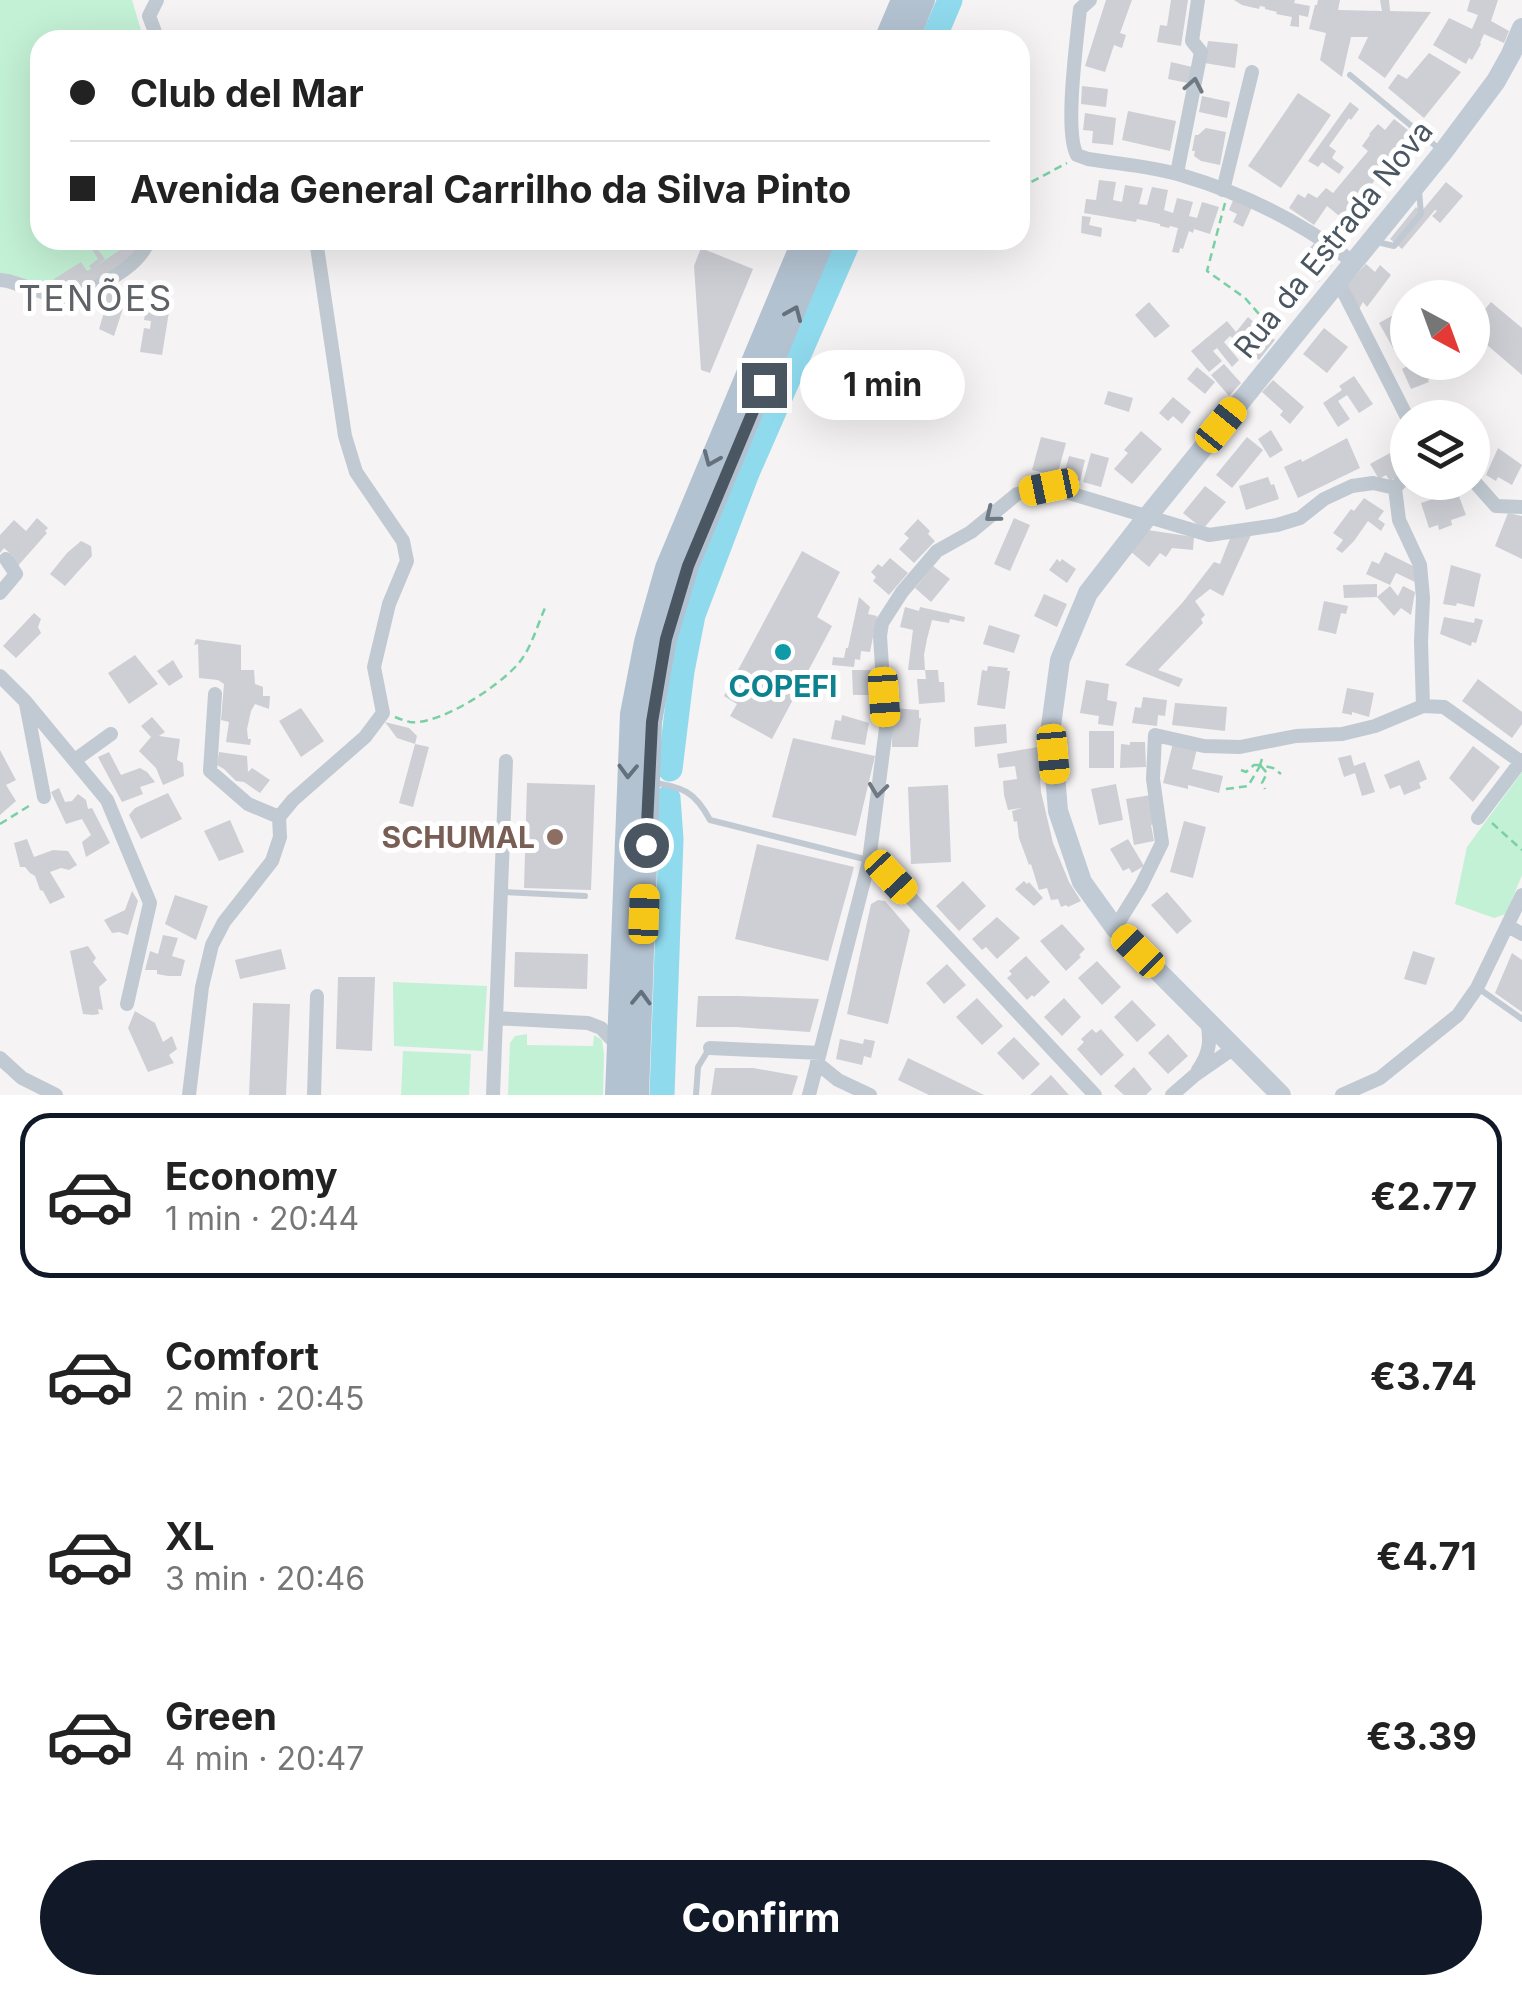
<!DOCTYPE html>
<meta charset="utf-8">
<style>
:root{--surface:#fff;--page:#f6f6f6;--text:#222;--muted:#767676;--line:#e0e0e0;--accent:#111827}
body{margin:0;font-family:Inter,sans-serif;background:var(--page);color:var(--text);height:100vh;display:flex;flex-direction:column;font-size:38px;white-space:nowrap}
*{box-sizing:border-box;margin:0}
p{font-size:32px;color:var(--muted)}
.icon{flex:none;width:55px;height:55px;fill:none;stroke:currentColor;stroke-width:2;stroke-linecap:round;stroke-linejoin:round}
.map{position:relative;height:1095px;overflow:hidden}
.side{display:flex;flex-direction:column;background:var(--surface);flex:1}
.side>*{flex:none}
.banner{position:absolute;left:30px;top:30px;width:1000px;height:220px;border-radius:30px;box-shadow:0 10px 40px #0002;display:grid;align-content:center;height:220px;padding:0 40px;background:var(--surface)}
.needle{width:65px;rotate:139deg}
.controls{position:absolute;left:1390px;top:280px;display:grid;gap:20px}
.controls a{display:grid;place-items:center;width:100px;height:100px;border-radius:50%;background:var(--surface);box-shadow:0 10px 40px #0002;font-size:50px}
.end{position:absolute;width:45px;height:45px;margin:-22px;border:12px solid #4a5661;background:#fff;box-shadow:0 0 0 5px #fff}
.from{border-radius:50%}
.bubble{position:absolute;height:70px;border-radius:35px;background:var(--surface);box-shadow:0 10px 40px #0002;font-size:32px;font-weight:700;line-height:70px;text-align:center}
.car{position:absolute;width:30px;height:60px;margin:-30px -15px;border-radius:12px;box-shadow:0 0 8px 2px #0007;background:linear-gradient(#f5c518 24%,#345 0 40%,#f5c518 0 76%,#345 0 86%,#f5c518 0)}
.banner b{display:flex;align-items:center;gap:35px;height:95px;font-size:38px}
.banner b+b{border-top:2px solid var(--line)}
.banner i{width:25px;height:25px;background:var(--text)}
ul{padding:18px 0 0;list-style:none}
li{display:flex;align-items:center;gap:30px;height:165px;margin:0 20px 15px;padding:0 20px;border:5px solid transparent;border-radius:30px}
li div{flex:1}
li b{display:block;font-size:38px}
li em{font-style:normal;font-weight:700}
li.current{border-color:var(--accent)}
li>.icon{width:90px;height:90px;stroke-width:1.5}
.cta{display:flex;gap:20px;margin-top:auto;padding:20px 40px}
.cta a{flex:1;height:115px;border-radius:60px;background:var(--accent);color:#fff;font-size:40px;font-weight:700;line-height:115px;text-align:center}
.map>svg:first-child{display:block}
.green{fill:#c3f1d5}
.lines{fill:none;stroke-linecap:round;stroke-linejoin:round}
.river{stroke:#90daee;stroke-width:25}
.building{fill:#cdcfd5}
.path{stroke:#7ad0a6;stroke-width:2.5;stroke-dasharray:8 5;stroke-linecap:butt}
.service{stroke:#c1cad2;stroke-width:6}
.minor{stroke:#c1cad2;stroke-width:14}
.secondary{stroke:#c1cbd6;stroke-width:20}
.primary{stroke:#b3c2d1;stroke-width:22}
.oneway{stroke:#6e7983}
.oneway2{stroke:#64717d}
.route{stroke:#4a5661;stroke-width:12}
.culture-dot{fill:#0f9aa8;stroke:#fff;stroke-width:4}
.education-dot{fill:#8d6e63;stroke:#fff;stroke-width:4}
.labels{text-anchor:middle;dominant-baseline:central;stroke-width:10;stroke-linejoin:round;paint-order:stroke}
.street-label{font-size:30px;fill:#4a5661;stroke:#fff}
.culture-label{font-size:30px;font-weight:bold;fill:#0d838f;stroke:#fff}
.education-label{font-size:30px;font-weight:bold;fill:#785e54;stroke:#fff;text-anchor:end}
.quarter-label{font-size:35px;letter-spacing:2.5px;fill:#5f6368;stroke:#fff}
</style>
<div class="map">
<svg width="1522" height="1095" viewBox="0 0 1522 1095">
<rect width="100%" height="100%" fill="#f5f3f3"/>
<path class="green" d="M0,0h132l12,40h-104v200h98l-1,10 -67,49 -70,-19z
M1522,772v103l-16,39 -12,4 -39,-14 12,-57z
M393,982l94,4 -4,65 -89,-5z
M527,1034v11l66,1 1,-11 8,5 2,14 -1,41h-95l2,-52 5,-7z
M403,1051l68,3 -2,41h-68z"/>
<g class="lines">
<path class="river" d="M933,40l17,-40
M670,769l12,-98 11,-56 54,-142 102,-233
M662,1095l9,-256 -3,-41"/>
</g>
<path class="building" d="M1106,0h26l-12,33 6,2 -4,13 -8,-3 -9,27 -20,-6z
M1171,0h17l-7,46 -24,-4 3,-17 7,1z
M1234,0h61l-1,3 16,3 -2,11 -9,-2v12l-9,-1 2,-9 -16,-3 1,-2 -12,-3v-2l-5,-1 -1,3 -17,-4z
M1318,0h22l-2,10 44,1 -2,-11h9l1,11 41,1 -46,66 -27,-20 10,-21h-17l-9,40 -22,-17 6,-27 -17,-4 6,-24h2z
M1470,0h28l-7,21 18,10 -5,12 -20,-9 -4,9 1,1 -9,16 -3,-2 -3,6 -33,-19 16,-27 23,11 6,-14 -11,-4z
M1208,41l30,3 -3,24 -31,-5z
M1429,53l32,19 -37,46 -36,-30 10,-14 9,5z
M1171,62l21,5 -4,16 -20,-4z
M1082,86l26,3 -2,18 -25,-3z
M1298,93l33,22 -50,73 -33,-22z
M1202,96l28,6 -3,16 -28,-6z
M1350,102l9,7 -8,11 -2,-2 -20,28 7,5 -4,7 12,9 -5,7 -17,-12 -4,5 -10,-6z
M1128,111l48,10 -6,30 -48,-11z
M1085,113l31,5 -3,27 -21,-2 1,-12 -10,-1z
M1394,119l19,15 -70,85 -16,-13 -13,19 -25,-17 9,-14 7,4 3,-5 9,5 9,-10 7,5 35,-42 -6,-5 8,-11 -1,-1 9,-10 7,6z
M1206,128l20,4 -6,33 -19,-4 -7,-5 1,-5h-3l3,-16h3z
M1099,180l17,2 -3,18 9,2 3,-17 18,3 -4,16 8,1 5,-18 16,3 -4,20 9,3 4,-15 16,4 -4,14 8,2 5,-16 17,5 -9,27 -16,-5 -1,4 -4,-2 -6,18 -3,-1 -1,5 -7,-1 6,-24 -8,-2 -1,2 -9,-2v-2l-23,-5 -1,3 -52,-9 2,-14 10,1z
M1446,182l17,14 -23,27 -8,-7 5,-5 -2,-1 -33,39 -12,-10 26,-32 5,5z
M1234,198l18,9 -9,20 -10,-5 4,-8 -8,-4z
M1082,216l9,1 -2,8 13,3 -1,9 -20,-4z
M1314,243l22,17 -17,22 -22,-18z
M127,245l10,5 -15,17 -52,32 -16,-20 27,-17 6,9 4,-2 -2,-3 9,-7 -6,-10 4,-2 9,12 -10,8z
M701,248l52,21 -43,104 -9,-3 -7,-104z
M1366,264l9,8 5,-7 11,10 -24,32 -4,-5 -4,7 -13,-23z
M150,283l23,4 -11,68 -22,-3 4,-24 6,1 1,-8 -7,-1z
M105,290l21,9 -12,37 -15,-7 6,-20 -7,-3z
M1149,302l21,24 -15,12 -20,-23z
M1491,302l31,26v47l-50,-43v-8z
M1408,307v42l-11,6 -18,-32z
M1248,317l27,23 -16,20 -29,-24 -6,6 15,18 -7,7 -15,-19 -4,3 9,10 -13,11 -18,-21 36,-30 9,11z
M1324,328l24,19 -21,26 -24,-19z
M1414,362h23l5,10 -14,8 1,2 -18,7 -9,-20z
M1224,364l17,19 -12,13 -18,-21z
M1197,367l18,15 -10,12 -18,-15z
M1354,376l19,28 -14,9 -12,-18 -9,6 12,18 -12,8 -15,-24 19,-13 -3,-4z
M1273,380l31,27 -14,17 -10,-9 3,-4 -21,-19z
M1108,391l25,7 -4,14 -25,-8z
M1173,397l18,15 -9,12 -9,-8 -5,5 -9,-8z
M1271,430l12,20 -13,8 -12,-19z
M1141,431l21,18 -30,35 -18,-15 14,-16 -4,-3z
M1041,437l25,6 -9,33 -25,-6z
M1247,437l16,13 -31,38 -16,-13z
M1347,438l13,30 -62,30 -14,-31 17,-8 1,3z
M1498,448l24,17 -10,20 -14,-8 -2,4 -10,-6z
M1091,453l18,5 -8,29 -18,-5z
M1390,453l12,21 -12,7 -4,-6 -7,4 -9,-15z
M1069,456l16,4 -5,21 -17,-4z
M1268,477l3,8 3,-1 5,15 -33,11 -7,-24z
M1205,486l21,16 -23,27 -20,-16z
M1457,491l9,24 -15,5 1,5 -13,5 -1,-5 -9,3 -8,-25z
M1364,498l20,13 -6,8 7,5 -4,7 -13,-10 -14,20 -12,12 -6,-4 7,-9 -10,-7 18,-24 3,2z
M1508,513l14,3v43l-27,-13z
M37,518l11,10 -3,3 2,2 -31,35 -9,-7 6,-5 -9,-8 -4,5v-18l14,-15 12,11z
M1014,518l16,7 -20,46 -16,-7z
M918,519l12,12 -2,3 7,7 -21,22 -15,-14 10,-11 -5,-4z
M1148,530l46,7 -1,13 -21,-2 -6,9 -6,-4 -11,14 -19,-16z
M1251,535l-28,61 -13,-7 -15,12 10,14 -4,4 2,4 -45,47 25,9 -4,8 -54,-22 58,-63 31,-40 6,2 11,-28z
M81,541l10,5 1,10 -27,30 -15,-12 17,-21z
M802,551l38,21 -23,45 15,9 -60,113 -42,-23 7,-12 -13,-8z
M1385,552l30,15v15l-19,-9 -6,12 -24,-11 6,-13 7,3z
M890,558l18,15 -19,22 -16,-14 3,-4 -5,-5 7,-8 4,3z
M1057,559l3,3 2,-3 14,10 -9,14 -18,-13z
M1451,565l30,9 -7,33 -17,-4 -1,3 -13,-2z
M933,566l17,13 -19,23 -16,-14z
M1377,584v13l-33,1 -1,-13z
M1390,586l8,10 5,-10 12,6 -4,23 -10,-7 -7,8 -17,-19z
M1044,594l23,10 -10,23 -23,-11z
M859,597l11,10 -2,7 9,2 -7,36 -9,-1 -1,9 -5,-1 -1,8 -22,-2 1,-8 11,1 2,-10h2z
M1324,601l24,5 -2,8 -5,-1 -5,21 -18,-4z
M905,607l14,4 1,-4 45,10 -1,5 -14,-3 -1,4 -17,-3 -5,19 -3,16 1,15h13l1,12h5l1,20 -26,2 -2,-25h9l-1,-9h-17l5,-40 -13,-3z
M34,613l7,6 -3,8 3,6 -25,25 -13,-12z
M1444,617l30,6 1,-5 8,2 -7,23 -4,-1 -1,4 -31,-12z
M989,625l31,10 -6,18 -31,-9z
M196,639l45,6v25h13l1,14 8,3v9h7l-1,13 -14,-5 -4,7 -4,18 1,10h3l-1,6 -24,-3 3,-20 -8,-2 3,-36 -6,-4 -19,-2 -1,-34 -4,1z
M135,655l23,29 -29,20 -21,-31z
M173,660l10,17 -14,9 -12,-15z
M988,666l20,2 -1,3h3l-5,38 -28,-4 5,-35 5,1z
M852,670h19l3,25h-21z
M1478,679l44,33v12l-10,14 -50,-37z
M1086,680l23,4 -2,16 10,2 -4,24 -15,-2 1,-8 -19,-3z
M1347,688l27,5 -5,24 -17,-5v3l-10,-2z
M1143,697l24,3 -2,16 -7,-1 -1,11 -25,-3 3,-16 6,1z
M1175,703l52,4 -2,24 -53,-6z
M301,708l23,33 -23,16 -22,-36z
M892,708l27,2v8h2l-3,29h-26z
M842,715l27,8 -4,22 -34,-6 4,-19 6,1z
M152,717l13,15 -6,4 21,3 -3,21 6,3 1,13 -21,9 -7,-17 -17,-17 12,-14 -10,-11z
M385,722l24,6 8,8 -2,8 -18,-6z
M1006,724l1,19 -32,4 -1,-20z
M1089,731h25v37h-25z
M793,738l82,18 -19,80 -84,-19z
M1130,742h15l1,25 -26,1 1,-24 9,1z
M1173,743l24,6 -5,20 31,7 -4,17 -31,-8v4l-25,-6z
M415,744l14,3 -16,60 -14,-4z
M1473,746l27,21 -27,35 -24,-24z
M1038,747l3,45 12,51 16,39 12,19 -13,6 -2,-2 -5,2 -3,-8 -7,1 -4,-12 -8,2 -8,-26 -2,1 -10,-27 -2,-17 -3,1 -2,-11 10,-3 -14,2 -4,-15 -1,-14 14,-2 -2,-13 -16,2 -2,-14z
M0,750l16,30 -10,5 10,16 -16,14z
M109,752l12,23 19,-7 7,4 8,10 -15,5 3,7 -21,8 -24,-45z
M219,752l28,4 1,16 4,-4 18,12 -10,13 -16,-11 -8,-1 -12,-12 -7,-4z
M1351,755l3,11 11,-4 10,30 -13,4 -7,-23 -11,4 -6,-19z
M1419,760l8,19 -8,4 2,5 -17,7 -4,-10 -10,4 -6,-14z
M527,783l68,2 -4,105 -67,-2z
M1116,784l7,36 -24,5 -8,-36z
M948,785l3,77 -40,2 -3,-77z
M59,788l6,14 7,-1 6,-7 8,6 2,9 4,-1 18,35 -24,14 -4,-15 9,-7 -9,-16 -16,5 -15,-32z
M168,793l14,26 -41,20 -12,-24 6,-7z
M1151,795l6,29 -6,1 3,16 -20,4 -8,-46z
M230,820l14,32 -25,9 -15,-30z
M1184,821l22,6 -13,51 -23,-6z
M27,839l7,18 19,-7 15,1 9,14 -8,5 -8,-2 -11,4 15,25 -15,7 -7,-13 -3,-1 -5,-14 -5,-3 -5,-6h-5l-6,-24z
M1128,839l16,27 -12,7 -3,-5 -6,3 -13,-22z
M757,844l97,23 -26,94 -93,-22z
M963,881l23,25 -27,25 -23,-25z
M1024,881l3,3 2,-2 14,16 -9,8 -19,-17z
M132,891l6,10 -10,34 -9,-3 -7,1 -8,-13 21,-10z
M1167,892l25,29 -15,13 -26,-29z
M175,895l33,11 -12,34 -31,-16z
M878,900l7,1 25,29 -22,94 -41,-10 24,-110z
M997,917l23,21 -23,21 -11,-12 -4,3 -10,-11z
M1062,924l23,25 -6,6 2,2 -15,14 -26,-30z
M163,935l15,3 -6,18 13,4 -4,16h-13l-11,-2v-4h-12l5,-19 8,3z
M88,946l8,12 -3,4 14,18 -8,7 4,23 -5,-1 1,5 -6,1 -10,-1 -13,-63z
M281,949l5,20 -46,10 -5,-19z
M1413,951l22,7 -9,27 -22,-6z
M515,952l73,2 -1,35 -73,-2z
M1512,953l10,7v52l-27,-19z
M1026,956l24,26 -16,15 -2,-2 -5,5 -20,-22 5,-4 -3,-3z
M1097,961l24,26 -19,18 -24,-27z
M947,964l19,21 -22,19 -18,-21z
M338,977h37l-3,74 -36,-2z
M698,996h41l80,3 -9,33 -74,-5h-40z
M977,998l26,28 -21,19 -26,-28z
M1064,998l17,19 -19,19 -18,-19z
M1132,1000l24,25 -19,17 -23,-25z
M253,1003l37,1 -4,91h-37z
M135,1011l20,12 8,19 9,-6 5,13 -8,6 5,8 -26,9 -20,-44z
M1092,1029l4,4 5,-4 23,26 -23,21 -24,-27 7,-7 -3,-3z
M1168,1034l20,22 -20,18 -20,-21z
M1014,1037l26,27 -17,16 -26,-27z
M840,1039l23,5 1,-5 11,2 -4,17 -7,-2 -2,9 -26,-6z
M908,1058l25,12 51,25h-55l-31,-15z
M1134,1067l18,22 -6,6h-22l-10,-9z
M715,1068h38l45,8 -6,19h-81z
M1051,1075l18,20h-39z"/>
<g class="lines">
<path class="path" d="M1020,188l47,-25
M1225,203l-18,68 38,27 21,24 12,3
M395,717c5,2 10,4 15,5 30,3 88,-35 108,-58 13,-15 19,-38 27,-56
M1262,759l-2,6 13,3 8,6
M1261,766l6,7 -5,10 3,6
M1241,770l5,2 8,-7h5
M1226,789l22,-3 12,-20
M1492,823l30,27
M0,824l32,-20"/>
<path class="service" d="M1350,75l88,73
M1377,242l17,4 27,-32 -2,-23
M652,782c31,6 42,8 58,38l158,40
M503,892l82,4
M1478,988l44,31
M696,1095l2,-28 11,-18"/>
<path class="minor" d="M157,0l-8,16 9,24
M1090,0l-10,9c-3,30 -16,123 -3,146l11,4c30,5 63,7 93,16 61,18 122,48 173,88
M1177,173l24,-121 -9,-11 6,-41
M1223,190l29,-118
M0,280l8,1 63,20c26,-16 67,-31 78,-61
M1338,281l70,138
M1408,474l-13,14 4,32 21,45 3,33 -2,44 2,64
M1472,479l24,27 26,1
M0,593l16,-19 -10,-15
M0,676l25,25 82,99 43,103 -23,101
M215,694l-5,77 38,33 31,13
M26,704l18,93
M75,760l36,-26
M1478,818l44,-58
M869,861l22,16 204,218
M1508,926l14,8
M1115,928l26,-42 21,-43 -9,-64 2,-44 49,11 36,1 56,-11 46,-2 33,-8 48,-20 21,1 77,55
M496,1018l92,5 13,5 16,17
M710,1048l110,5
M0,1058l22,20 34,17
M817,1063l21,17 32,15
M1198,1070c12,-17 13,-29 9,-49
M189,1095l13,-108 10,-42 12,-23 48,-61 8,-24 -1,-20 14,-17 72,-63 18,-24 -9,-46 15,-63 18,-43 -4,-20 -47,-69 -11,-36 -29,-196
M314,1095l3,-99
M493,1095l13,-334
M809,1095l60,-234 17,-133 -6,-92 2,-13 20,-31 35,-41 34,-19 46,-38 32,-7 160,48 68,-10 23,-7 24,-19 28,-13 21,-3 22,5
M1172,1095l23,-20 39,-27
M1342,1095l38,-17 78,-63 19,-27 45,-93"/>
<path class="secondary" d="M1281,1095l-166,-167 -33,-46 -24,-71 -7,-85 9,-66 28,-67 59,-76 296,-365 53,-71 15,-27 11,-26"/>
<path class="primary" d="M885,40l17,-40
M908,40l16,-40
M616,1095l15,-381 14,-72 21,-74 137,-328
M638,1095l13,-373 15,-83 22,-73 136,-326"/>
</g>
<defs><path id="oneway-chevron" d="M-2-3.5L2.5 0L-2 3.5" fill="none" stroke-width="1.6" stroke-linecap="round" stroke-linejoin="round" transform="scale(2.5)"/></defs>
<g class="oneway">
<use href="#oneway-chevron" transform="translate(1194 85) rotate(-79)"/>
<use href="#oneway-chevron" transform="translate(992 515) rotate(141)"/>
<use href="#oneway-chevron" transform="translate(878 790) rotate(97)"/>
</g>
<g class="oneway2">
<use href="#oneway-chevron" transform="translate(794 313) rotate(-67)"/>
<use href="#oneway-chevron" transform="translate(711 459) rotate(113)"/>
<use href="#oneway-chevron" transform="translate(628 771) rotate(92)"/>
<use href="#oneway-chevron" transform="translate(641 998) rotate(-88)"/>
</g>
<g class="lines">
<path class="route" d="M646,845l6,-123 14,-83 22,-73 76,-181"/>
</g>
<circle class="culture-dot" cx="783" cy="652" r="10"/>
<circle class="education-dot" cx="555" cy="837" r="10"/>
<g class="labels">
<g class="street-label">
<text transform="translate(1333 239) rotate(-51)">Rua da Estrada Nova</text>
</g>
<g class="culture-label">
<text x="783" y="686">COPEFI</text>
</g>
<g class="education-label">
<text x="535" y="837">SCHUMAL</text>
</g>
<g class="quarter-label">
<text x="96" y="298">TENÕES</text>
</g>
</g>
</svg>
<div class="controls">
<a><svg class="needle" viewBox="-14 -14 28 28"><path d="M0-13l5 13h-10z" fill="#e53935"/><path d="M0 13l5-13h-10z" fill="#767676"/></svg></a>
<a><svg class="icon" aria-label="layers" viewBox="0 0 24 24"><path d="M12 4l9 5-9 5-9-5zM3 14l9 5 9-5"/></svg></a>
</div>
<i class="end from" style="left:646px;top:845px"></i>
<i class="end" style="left:764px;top:385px"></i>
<div class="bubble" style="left:800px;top:350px;width:165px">1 min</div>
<i class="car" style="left:1221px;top:425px;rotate:39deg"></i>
<i class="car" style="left:1049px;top:487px;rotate:258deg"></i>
<i class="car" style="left:884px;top:697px;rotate:176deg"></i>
<i class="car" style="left:1053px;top:754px;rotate:175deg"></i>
<i class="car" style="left:891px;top:877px;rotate:137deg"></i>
<i class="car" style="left:644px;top:914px;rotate:2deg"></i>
<i class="car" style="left:1138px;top:951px;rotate:315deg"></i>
<div class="banner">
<b><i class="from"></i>Club del Mar</b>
<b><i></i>Avenida General Carrilho da Silva Pinto</b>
</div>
</div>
<section class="side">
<ul>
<li class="current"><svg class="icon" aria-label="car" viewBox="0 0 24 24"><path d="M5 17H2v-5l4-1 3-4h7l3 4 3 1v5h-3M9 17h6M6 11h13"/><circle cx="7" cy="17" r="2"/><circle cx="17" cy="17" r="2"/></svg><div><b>Economy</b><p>1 min · 20:44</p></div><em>€2.77</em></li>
<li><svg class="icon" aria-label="car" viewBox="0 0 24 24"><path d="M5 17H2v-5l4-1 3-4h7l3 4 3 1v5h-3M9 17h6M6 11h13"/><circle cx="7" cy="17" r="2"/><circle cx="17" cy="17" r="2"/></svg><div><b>Comfort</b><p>2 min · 20:45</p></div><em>€3.74</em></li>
<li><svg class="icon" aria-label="car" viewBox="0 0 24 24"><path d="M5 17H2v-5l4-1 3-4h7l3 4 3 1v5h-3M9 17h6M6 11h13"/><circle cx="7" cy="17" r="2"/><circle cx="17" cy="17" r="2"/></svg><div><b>XL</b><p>3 min · 20:46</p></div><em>€4.71</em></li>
<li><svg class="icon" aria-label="car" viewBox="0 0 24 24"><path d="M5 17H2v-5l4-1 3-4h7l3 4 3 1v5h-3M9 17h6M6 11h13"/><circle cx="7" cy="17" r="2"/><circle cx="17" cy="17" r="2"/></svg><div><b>Green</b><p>4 min · 20:47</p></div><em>€3.39</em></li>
</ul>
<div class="cta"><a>Confirm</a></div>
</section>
